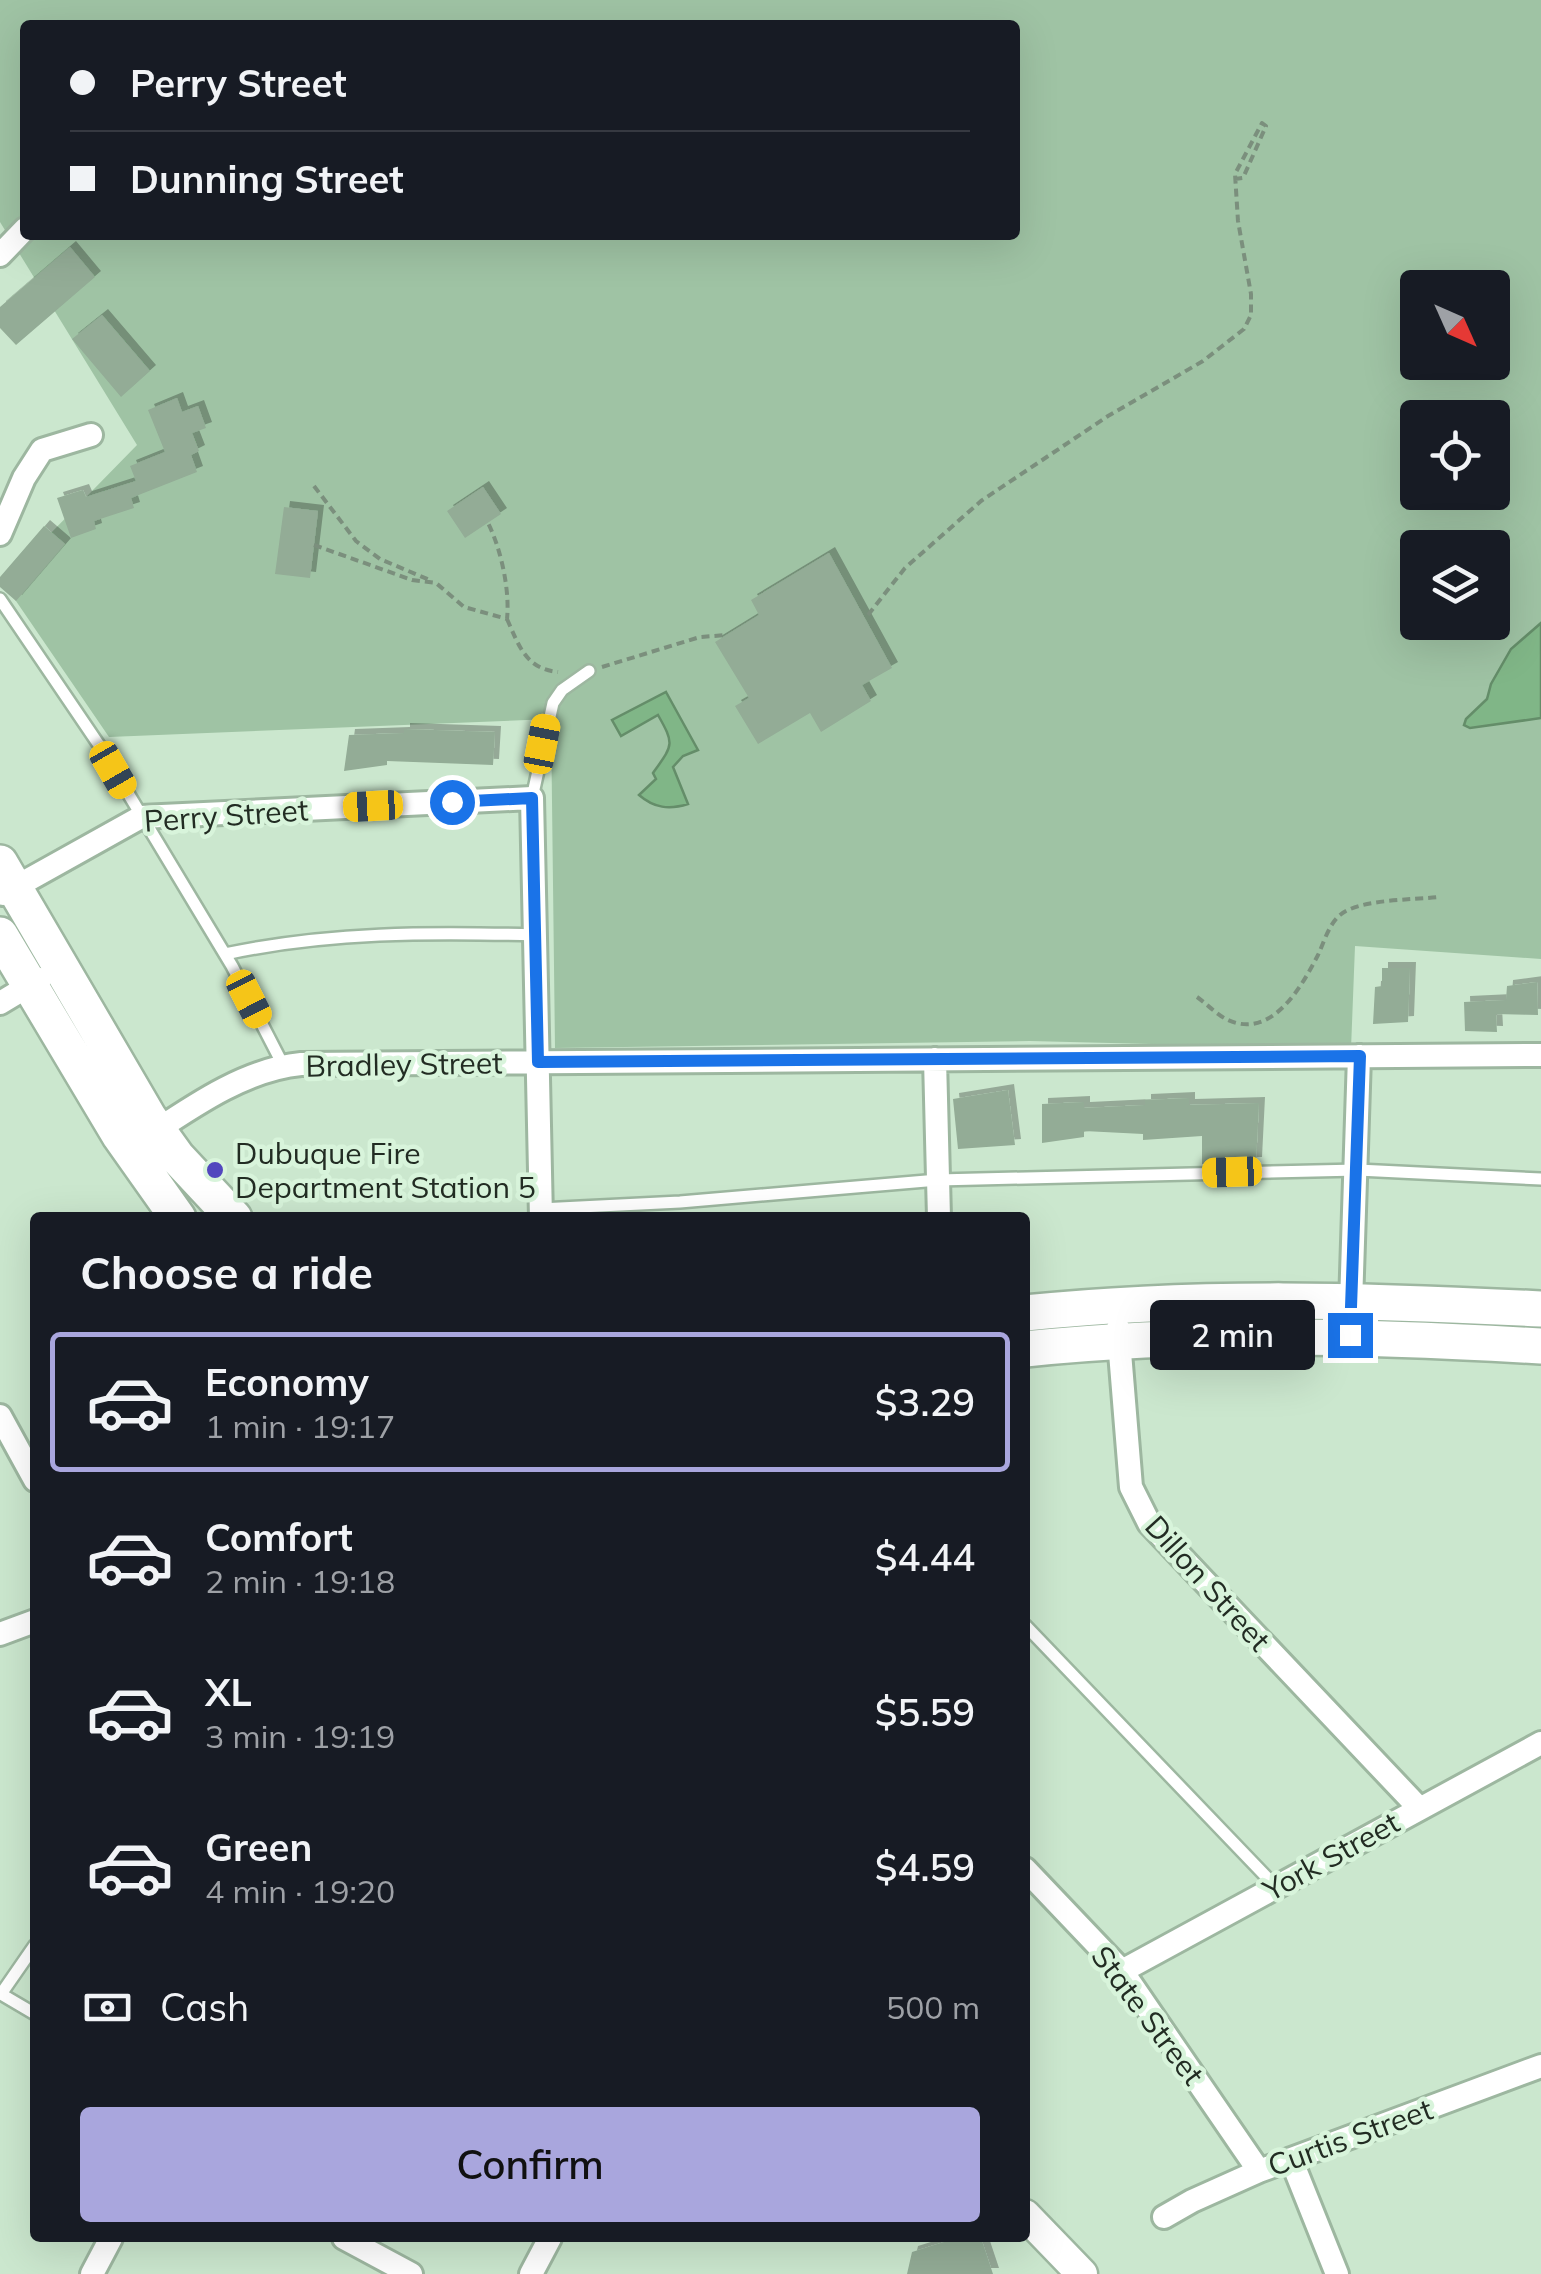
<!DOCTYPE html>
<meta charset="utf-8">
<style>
:root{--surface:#171b24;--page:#20242c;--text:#f1f3f6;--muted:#9ea1a6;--line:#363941;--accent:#a9a6dd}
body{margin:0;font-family:Mulish,sans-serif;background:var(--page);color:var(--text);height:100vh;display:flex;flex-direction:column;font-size:38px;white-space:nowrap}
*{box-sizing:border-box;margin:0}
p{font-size:32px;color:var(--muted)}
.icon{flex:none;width:55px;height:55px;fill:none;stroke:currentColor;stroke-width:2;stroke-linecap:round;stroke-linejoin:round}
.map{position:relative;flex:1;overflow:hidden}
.side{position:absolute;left:30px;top:1212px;width:1000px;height:1030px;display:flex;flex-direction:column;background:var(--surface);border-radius:10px;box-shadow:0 10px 40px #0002}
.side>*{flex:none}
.guide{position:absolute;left:20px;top:20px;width:1000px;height:220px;border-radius:10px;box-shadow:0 10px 40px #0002;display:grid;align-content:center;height:220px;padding:0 50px;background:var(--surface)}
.needle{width:65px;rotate:135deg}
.fabs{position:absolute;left:1400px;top:270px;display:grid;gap:20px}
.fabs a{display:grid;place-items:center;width:110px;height:110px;border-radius:10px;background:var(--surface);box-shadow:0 10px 40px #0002;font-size:50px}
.end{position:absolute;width:45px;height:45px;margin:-22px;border:12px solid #1a73e8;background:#fff;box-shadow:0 0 0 5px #fff}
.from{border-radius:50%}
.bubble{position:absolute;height:70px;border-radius:10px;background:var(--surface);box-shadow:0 10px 40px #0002;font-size:32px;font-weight:600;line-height:70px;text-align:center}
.car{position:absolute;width:30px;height:60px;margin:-30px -15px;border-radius:12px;box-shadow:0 0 8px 2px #0007;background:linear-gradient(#f5c518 24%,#345 0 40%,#f5c518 0 76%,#345 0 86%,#f5c518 0)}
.guide b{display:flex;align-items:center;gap:35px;height:95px;font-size:38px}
.guide b+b{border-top:2px solid var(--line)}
.guide i{width:25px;height:25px;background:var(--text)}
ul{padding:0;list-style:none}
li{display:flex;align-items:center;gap:30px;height:140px;margin:0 20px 15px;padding:0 30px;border:5px solid transparent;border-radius:10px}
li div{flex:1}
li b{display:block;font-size:38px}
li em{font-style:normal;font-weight:600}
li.on{border-color:var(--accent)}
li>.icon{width:90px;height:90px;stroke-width:1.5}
h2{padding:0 50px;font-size:45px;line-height:120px}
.pay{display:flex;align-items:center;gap:25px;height:110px;padding:0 50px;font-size:38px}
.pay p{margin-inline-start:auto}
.action{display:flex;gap:20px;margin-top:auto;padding:20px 50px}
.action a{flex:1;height:115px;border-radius:10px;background:var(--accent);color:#111;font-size:40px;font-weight:600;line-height:115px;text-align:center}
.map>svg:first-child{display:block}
.green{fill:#9fc3a4;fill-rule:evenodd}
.water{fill:#80b687;stroke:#648d69;stroke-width:2.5}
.building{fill:#93ac96;filter:url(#shadow)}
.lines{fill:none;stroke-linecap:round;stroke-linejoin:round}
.service-casing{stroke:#9db7a0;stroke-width:16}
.minor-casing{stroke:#9db7a0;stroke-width:28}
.secondary-casing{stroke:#9db7a0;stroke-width:35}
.primary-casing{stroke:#9db7a0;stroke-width:40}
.path{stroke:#7b8f7d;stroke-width:4;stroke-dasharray:8 5;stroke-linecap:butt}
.service{stroke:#fff;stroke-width:11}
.minor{stroke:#fff;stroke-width:22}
.secondary{stroke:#fff;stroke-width:30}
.primary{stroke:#fff;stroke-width:35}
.route{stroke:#1a73e8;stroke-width:12}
.poi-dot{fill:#5247be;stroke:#d8f4db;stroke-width:4}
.labels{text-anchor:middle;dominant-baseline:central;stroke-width:9;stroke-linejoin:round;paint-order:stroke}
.street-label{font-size:30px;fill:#222c23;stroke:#d8f4db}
.poi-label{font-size:30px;fill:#222c23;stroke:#d8f4db;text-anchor:start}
</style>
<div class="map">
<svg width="1541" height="2274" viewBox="0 0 1541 2274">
<defs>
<filter id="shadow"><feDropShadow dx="6" dy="-6" stdDeviation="0" flood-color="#0004"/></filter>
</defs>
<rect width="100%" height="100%" fill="#cbe7ce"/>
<path class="green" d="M0,0h1541v959l-186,-13 -4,103 -321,-8 -475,7 -4,-329 -442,18 -106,-155 134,-137 -137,-223zM25,25h990v210h-990zM1418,288h74v74h-74zM1418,418h74v74h-74zM1418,548h74v74h-74z"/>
<path class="water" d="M1541,623v95l-71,10 -6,-3 2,-6 21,-20 4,-15 20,-35z
M666,692l32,58 -15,6 -10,11 15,37c-19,6 -34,4 -49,-9l17,-16 -3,-6c20,-28 22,-28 5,-58l-37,21 -9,-16z"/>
<path class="building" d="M70,247l25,30 -79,68 -16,-17v-21z
M102,315l48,56 -29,26 -49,-58z
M177,398l5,14 16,-6 8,22 -14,5 7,18 -8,4 6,17 -66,26 3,10 -40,13 2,8 -25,9 -14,-40 26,-8 3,7 50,-16 -6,-15 35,-14 -17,-42z
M483,487l18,27 -36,24 -18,-27z
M284,507l34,4 -8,67 -35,-4z
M44,526l21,18 -49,57 -16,-14v-10z
M829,553l63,115 -30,17 9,16 -50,31 -11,-19 -52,31 -23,-38 14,-8 -34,-56 44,-27 -8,-15z
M404,729l91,3 -2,33 -106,-4v4l-43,6 5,-36 55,-2z
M1382,968h28l-2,54 -35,2 2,-37 7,-1z
M1537,982l1,33 -42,-1 1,18 -32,-1 -1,-29 42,-2 1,-14z
M1008,1090l7,55 -57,4 -5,-50z
M1189,1098v7l70,-2 -3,60 -54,1v-28l-59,4v-6l-59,-3v6l-42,6v-39l42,-2v6l61,-3v-5z
M957,2238h24l12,36h-86l5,-22z"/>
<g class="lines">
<g class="service-casing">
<path id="service" d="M0,599l99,146 133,221 51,99
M532,798l21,-95 9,-13 27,-19
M225,954c102,-22 206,-22 310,-19
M540,1209l140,-7 258,-22 420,-10 183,9
M1025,1625l251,262
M35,1945l-34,49 34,20"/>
</g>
<g class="minor-casing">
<path id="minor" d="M0,255l25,-26
M0,534l24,-56 18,-28 49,-15
M3,894l138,-77 391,-19 9,420
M0,1003l40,-24
M935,1059l4,159
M148,1136c45,-30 98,-67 153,-72l1240,-9
M1118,1328l13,159 18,36 270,285
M1350,1335l9,-279
M0,1416l35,64
M0,1634l35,-13
M1025,1869l97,102 137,200
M1122,1971l419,-228
M1291,2159l46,115
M1164,2217l28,-16 67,-30 282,-105
M344,2238l67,36
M92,2274l19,-36
M531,2274l19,-36"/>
</g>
<g class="secondary-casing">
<path id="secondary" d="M1025,2215l57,59"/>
</g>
<g class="primary-casing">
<path id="primary" d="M0,863l149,255 28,39 57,61
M0,935l120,201 58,82
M1025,1313c172,-18 344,-13 516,-4
M1025,1349c174,-18 342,-13 516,-3"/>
</g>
<path class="path" d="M314,486l42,55 24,18 52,22
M314,545l98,35 24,3 28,24 43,12c3,-29 -6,-70 -19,-96
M868,615l37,-47 76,-67 127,-85 95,-55 41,-32 7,-14v-21l-13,-73 -3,-47 27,-51 4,3 -23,52 -8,1
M507,619c12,27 19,50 51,53
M602,667l98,-30 26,-2
M1197,997c10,7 20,18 31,23 44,20 74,-34 90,-65 6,-13 11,-31 22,-40 19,-16 72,-15 98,-18"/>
<use href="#service" class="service"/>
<use href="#minor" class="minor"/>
<use href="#secondary" class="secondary"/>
<use href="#primary" class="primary"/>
</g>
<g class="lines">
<path class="route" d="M452,802l80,-4 6,264 822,-6 -10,279"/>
</g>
<circle class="poi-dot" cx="215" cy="1170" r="10"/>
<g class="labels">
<g class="street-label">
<text transform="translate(226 815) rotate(-4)">Perry Street</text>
<text transform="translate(404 1064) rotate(-1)">Bradley Street</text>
<text transform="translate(1208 1583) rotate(48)">Dillon Street</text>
<text transform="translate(1331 1856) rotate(-29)">York Street</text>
<text transform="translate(1148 2015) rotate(53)">State Street</text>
<text transform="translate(1350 2137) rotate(-20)">Curtis Street</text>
</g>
<g class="poi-label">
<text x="235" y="1153">Dubuque Fire<tspan x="235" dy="34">Department Station 5</tspan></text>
</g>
</g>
</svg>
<div class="fabs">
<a><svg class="needle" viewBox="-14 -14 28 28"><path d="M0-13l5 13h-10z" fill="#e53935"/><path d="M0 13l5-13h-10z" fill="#9ea1a6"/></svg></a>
<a><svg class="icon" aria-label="locate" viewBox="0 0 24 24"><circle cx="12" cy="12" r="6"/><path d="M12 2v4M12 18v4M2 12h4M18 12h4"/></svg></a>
<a><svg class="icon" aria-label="layers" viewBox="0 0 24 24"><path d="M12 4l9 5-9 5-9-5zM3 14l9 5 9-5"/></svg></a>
</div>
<i class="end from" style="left:452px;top:802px"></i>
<i class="end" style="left:1350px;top:1335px"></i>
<div class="bubble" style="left:1150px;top:1300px;width:165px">2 min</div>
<i class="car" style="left:542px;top:744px;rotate:11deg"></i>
<i class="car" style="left:113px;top:770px;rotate:150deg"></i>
<i class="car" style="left:373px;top:806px;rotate:267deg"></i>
<i class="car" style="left:249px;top:999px;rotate:153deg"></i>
<i class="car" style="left:1232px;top:1172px;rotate:268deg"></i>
<div class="guide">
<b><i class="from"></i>Perry Street</b>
<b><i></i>Dunning Street</b>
</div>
<section class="side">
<h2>Choose a ride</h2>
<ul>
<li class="on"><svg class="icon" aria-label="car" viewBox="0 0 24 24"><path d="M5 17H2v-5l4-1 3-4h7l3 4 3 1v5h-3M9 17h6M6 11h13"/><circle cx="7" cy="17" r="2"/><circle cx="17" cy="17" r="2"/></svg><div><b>Economy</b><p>1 min · 19:17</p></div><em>$3.29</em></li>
<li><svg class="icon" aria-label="car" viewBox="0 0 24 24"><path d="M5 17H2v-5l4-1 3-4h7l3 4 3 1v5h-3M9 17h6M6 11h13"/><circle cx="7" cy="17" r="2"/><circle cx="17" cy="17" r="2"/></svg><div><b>Comfort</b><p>2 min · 19:18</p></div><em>$4.44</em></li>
<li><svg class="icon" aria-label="car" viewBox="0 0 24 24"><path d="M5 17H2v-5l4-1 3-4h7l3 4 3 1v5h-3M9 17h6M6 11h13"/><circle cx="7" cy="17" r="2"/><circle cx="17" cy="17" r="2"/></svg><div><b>XL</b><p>3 min · 19:19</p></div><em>$5.59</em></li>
<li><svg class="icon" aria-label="car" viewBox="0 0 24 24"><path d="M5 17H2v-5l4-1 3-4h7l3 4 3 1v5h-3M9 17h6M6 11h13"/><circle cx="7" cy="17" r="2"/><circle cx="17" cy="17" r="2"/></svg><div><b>Green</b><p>4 min · 19:20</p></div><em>$4.59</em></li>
</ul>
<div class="pay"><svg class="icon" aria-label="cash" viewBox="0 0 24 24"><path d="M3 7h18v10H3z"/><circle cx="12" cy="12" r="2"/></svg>Cash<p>500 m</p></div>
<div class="action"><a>Confirm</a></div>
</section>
</div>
